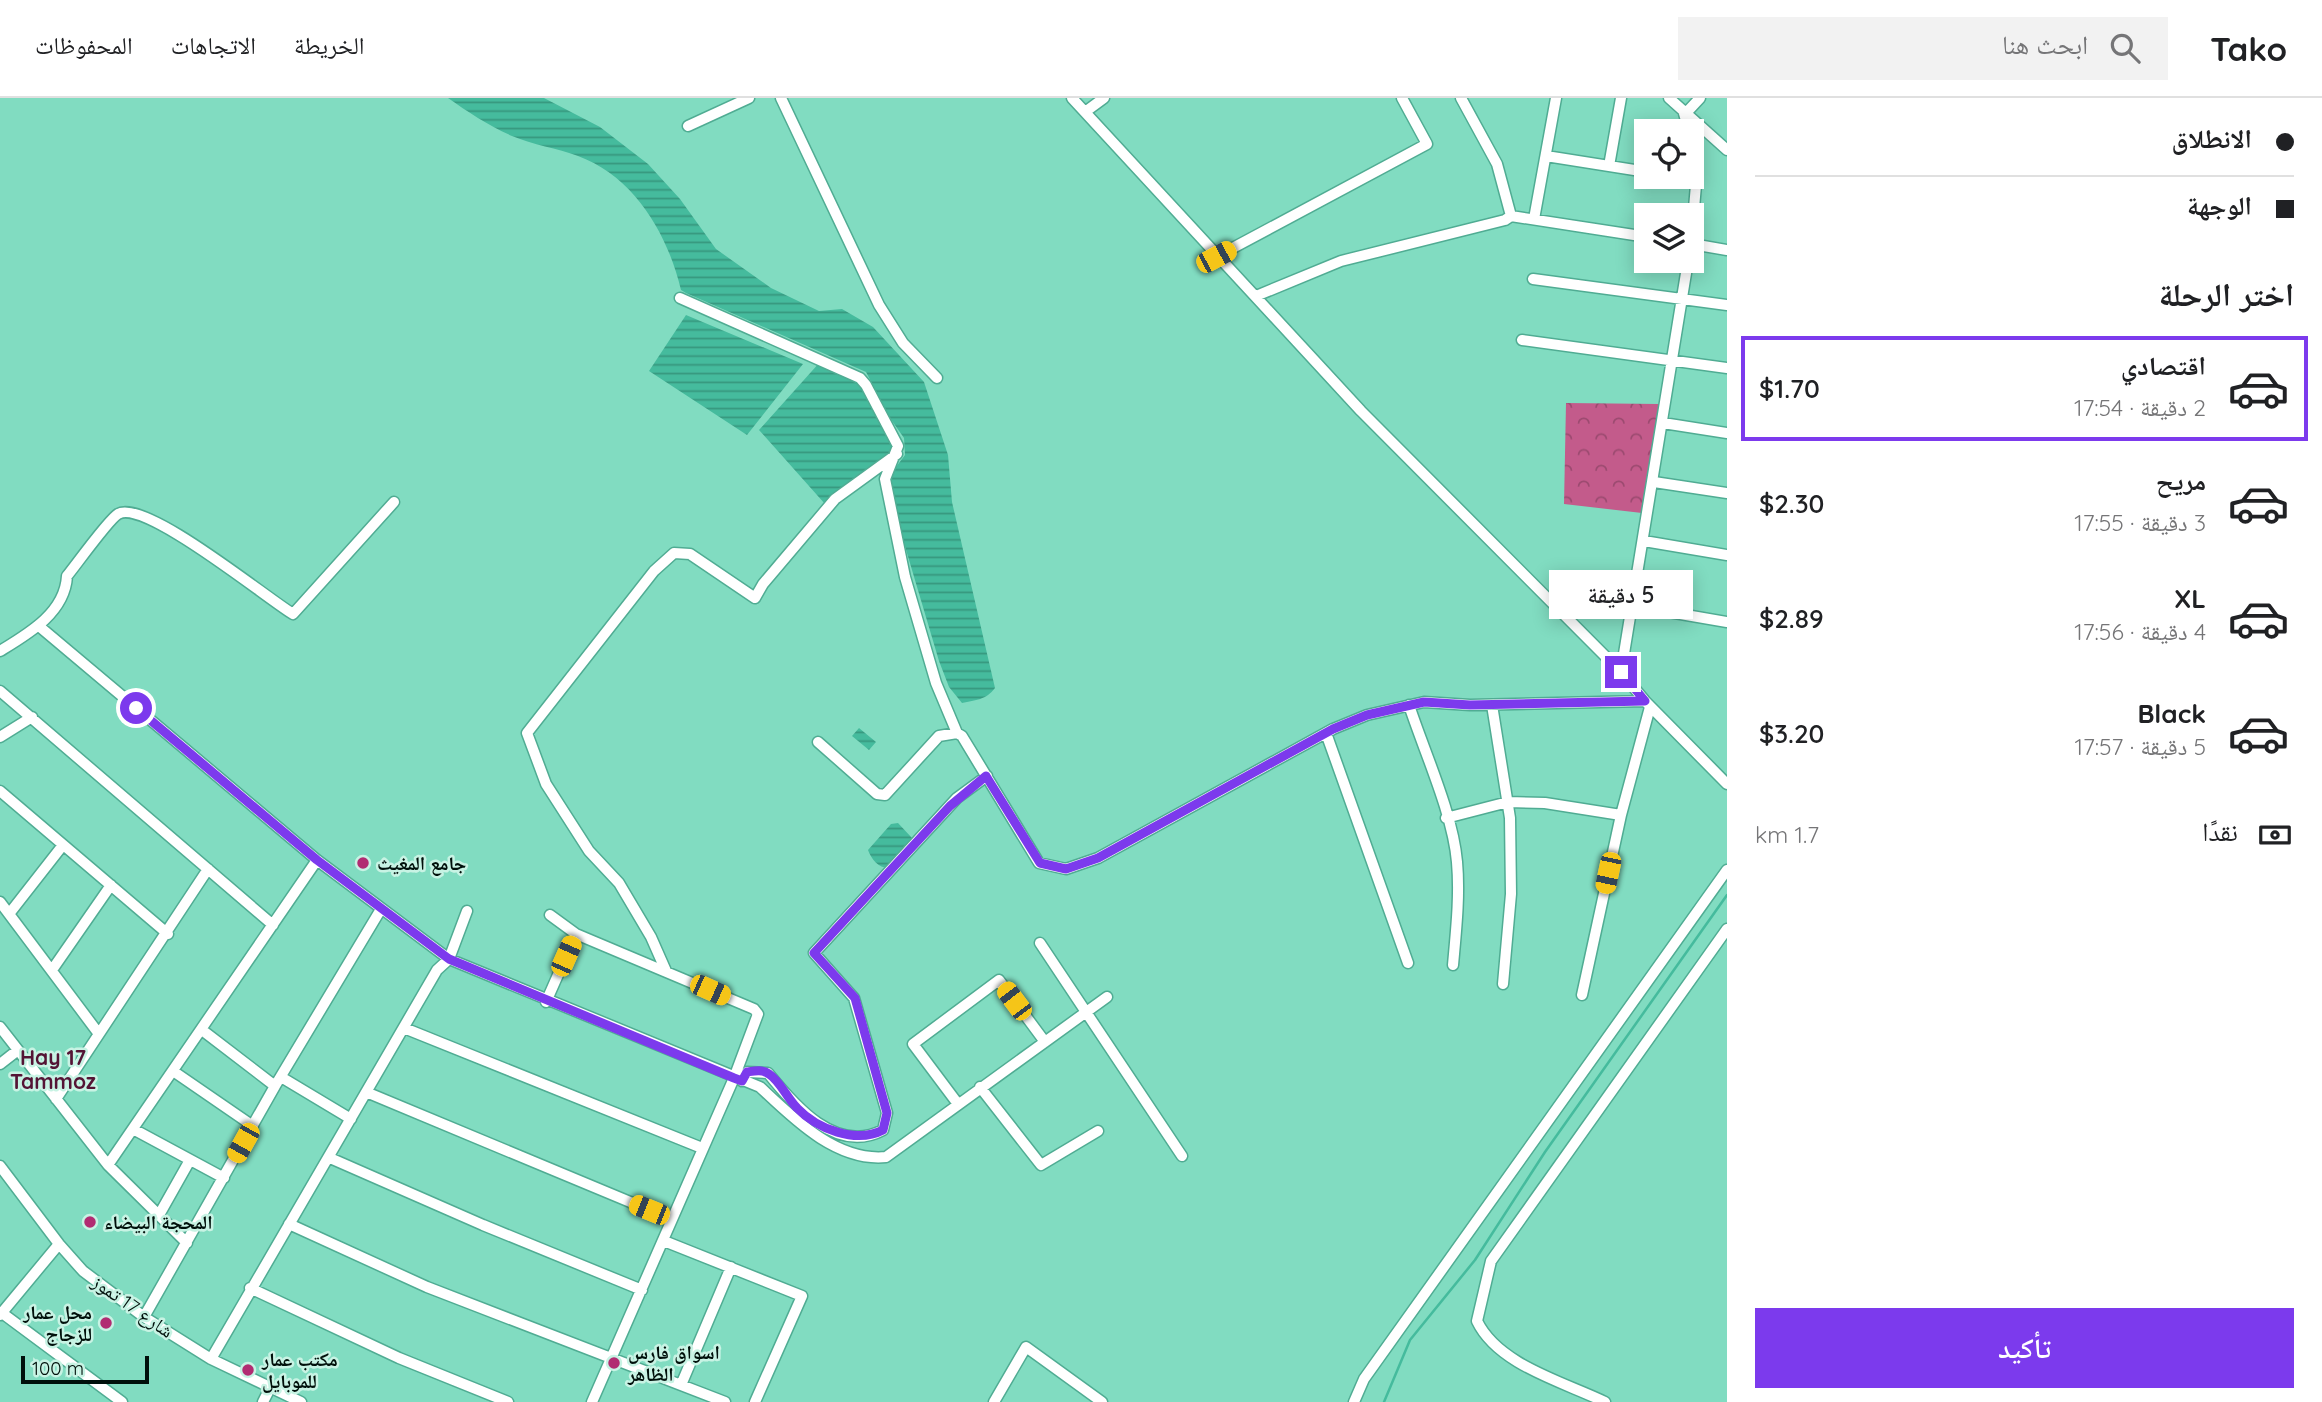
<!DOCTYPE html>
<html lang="ar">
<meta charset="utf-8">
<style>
:root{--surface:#fff;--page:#f2f2f2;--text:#202124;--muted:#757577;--line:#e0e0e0;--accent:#7c3aed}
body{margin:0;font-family:Quicksand,"Noto Naskh Arabic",sans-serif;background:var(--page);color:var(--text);direction:rtl;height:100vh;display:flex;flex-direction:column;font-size:26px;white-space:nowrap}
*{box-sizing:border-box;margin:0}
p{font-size:23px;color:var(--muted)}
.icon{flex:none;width:38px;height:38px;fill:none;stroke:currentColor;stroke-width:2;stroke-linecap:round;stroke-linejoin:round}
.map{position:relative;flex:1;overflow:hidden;direction:ltr}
.details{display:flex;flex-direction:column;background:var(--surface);width:595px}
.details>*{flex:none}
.banner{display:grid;align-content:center;height:154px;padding:0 28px;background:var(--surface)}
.fabs{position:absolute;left:1634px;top:21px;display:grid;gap:14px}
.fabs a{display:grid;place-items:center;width:70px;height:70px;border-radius:0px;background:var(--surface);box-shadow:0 4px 18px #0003;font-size:35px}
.scale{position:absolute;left:21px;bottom:18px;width:128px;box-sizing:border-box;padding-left:7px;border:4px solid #00100b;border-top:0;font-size:19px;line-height:24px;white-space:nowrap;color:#00100b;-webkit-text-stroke:5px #c8f3e4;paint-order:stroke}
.end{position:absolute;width:32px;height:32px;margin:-16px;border:9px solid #7c3aed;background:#fff;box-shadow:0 0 0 4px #fff}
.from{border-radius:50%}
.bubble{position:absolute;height:49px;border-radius:0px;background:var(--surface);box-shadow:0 4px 18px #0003;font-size:23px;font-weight:600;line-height:49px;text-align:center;direction:rtl}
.car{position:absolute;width:21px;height:42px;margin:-21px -10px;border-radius:9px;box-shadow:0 0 5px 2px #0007;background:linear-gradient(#f5c518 24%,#345 0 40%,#f5c518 0 76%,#345 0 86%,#f5c518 0)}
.banner b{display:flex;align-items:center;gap:24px;height:66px;font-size:26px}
.banner b+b{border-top:2px solid var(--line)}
.banner i{width:18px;height:18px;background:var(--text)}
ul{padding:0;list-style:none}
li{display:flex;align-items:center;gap:21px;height:105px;margin:0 14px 10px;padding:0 14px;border:4px solid transparent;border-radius:0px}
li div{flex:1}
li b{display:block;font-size:26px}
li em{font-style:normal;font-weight:600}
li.current{border-color:var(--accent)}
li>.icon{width:63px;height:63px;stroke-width:1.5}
h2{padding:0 28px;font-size:32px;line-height:84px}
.pay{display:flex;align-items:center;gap:18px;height:77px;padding:0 28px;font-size:26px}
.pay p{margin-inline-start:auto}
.cta{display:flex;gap:14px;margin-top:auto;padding:14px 28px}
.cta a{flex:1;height:80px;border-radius:0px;background:var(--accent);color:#fff;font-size:28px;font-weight:600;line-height:80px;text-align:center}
header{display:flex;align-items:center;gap:42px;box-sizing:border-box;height:98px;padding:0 35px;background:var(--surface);border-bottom:2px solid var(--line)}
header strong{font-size:33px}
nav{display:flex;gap:38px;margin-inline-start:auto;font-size:24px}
.search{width:490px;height:63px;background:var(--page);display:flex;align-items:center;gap:18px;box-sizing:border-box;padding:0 24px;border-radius:0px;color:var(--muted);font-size:26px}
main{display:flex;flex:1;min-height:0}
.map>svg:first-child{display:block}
.forest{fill:url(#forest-crowns)}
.water{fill:url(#water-rules)}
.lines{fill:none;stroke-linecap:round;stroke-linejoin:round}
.stream{stroke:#45bb9d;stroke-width:2.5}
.street-casing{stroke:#50ac93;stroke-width:13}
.street{stroke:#fff;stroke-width:10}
.route{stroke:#7c3aed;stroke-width:9}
.poi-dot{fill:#b12c72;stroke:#c8f3e4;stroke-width:2.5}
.labels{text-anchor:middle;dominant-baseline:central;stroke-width:5;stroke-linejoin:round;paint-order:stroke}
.poi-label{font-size:19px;font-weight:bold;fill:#00100b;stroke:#c8f3e4;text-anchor:start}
.street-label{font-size:19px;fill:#00100b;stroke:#c8f3e4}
.neighbourhood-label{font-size:21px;font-weight:bold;fill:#541435;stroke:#c8f3e4}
</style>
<header>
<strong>Tako</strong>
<div class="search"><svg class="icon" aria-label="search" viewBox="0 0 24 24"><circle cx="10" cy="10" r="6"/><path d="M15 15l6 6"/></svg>ابحث هنا</div>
<nav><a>الخريطة</a><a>الاتجاهات</a><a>المحفوظات</a></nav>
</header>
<main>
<section class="details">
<div class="banner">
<b><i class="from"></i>الانطلاق</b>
<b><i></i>الوجهة</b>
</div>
<h2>اختر الرحلة</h2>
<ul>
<li class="current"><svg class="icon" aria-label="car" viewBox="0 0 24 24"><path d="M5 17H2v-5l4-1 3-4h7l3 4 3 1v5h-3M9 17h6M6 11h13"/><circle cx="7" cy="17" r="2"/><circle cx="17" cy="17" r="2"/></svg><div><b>اقتصادي</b><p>2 دقيقة · 17:54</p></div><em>$1.70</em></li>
<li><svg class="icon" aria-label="car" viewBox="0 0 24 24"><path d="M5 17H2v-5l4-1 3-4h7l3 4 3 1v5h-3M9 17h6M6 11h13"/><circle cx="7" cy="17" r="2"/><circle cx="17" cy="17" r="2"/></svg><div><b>مريح</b><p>3 دقيقة · 17:55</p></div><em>$2.30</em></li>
<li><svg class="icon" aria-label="car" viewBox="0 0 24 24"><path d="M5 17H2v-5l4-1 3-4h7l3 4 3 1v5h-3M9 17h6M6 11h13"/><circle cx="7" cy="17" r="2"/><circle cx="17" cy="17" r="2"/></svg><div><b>XL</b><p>4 دقيقة · 17:56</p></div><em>$2.89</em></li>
<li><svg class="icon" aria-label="car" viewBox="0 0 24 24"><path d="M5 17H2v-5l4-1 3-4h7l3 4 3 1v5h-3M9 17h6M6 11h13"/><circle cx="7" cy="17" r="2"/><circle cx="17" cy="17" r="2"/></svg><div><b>Black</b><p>5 دقيقة · 17:57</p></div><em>$3.20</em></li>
</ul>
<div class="pay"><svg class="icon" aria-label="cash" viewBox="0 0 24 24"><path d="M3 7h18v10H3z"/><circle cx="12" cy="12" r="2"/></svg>نقدًا<p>1.7 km</p></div>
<div class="cta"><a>تأكيد</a></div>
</section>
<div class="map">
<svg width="1727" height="1304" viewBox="0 0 1727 1304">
<defs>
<pattern id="forest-crowns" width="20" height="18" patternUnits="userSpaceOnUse" patternTransform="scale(1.75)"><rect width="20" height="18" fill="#c35b8b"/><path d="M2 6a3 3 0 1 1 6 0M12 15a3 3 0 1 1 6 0" fill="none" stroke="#9c4a70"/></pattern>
<pattern id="water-rules" width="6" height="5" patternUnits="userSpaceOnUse" patternTransform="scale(1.75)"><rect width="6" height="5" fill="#45bb9d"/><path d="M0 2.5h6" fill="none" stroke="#37977e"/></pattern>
</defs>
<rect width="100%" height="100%" fill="#81dcc1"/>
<path class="forest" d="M1566,305l93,1 -8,74 -9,35 -78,-9z"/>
<path class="water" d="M448,0h96l56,29 48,37 32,35 36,50 55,39 48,23 23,-2 31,18 51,55 24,73 4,47 43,186c-9,12 -19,12 -33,15l-13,-16 -10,-26 -35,-118 -13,-60 2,-12 12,-16 -1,-17 -14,-20 -24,-46 -180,-79 -5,-3c-13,-55 -46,-113 -103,-134 -21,-8 -45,-11 -66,-20 -23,-10 -44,-24 -64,-38z
M686,217l117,49 -56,71 -98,-64z
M820,264l38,17 36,71 -69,54 -66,-74z
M859,630l17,14 -7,8 -17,-14z
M898,725l14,15 -1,6 -23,24c-9,0 -17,-9 -20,-18l23,-26z"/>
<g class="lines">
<path class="stream" d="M1384,1304l26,-62 65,-80 70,-108 182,-257"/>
<g class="street-casing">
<path id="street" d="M781,0l98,207 24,38 34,35
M1072,0l289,313 260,261 24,29 82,83
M1669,0l58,52
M1683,12l6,21
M1085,14l19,-14
M1686,15l14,-15
M688,28l61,-28
M1692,44l5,31 -5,59
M1546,58l101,16
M1609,68l12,-68
M1674,79l22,3
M1511,118l136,21
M1534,121l22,-121
M1692,146l35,6
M1216,159l211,-113 -25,-46
M1533,181l194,26
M1256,198l85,-35 164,-41 6,-4 -14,-52 -36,-66
M680,200l180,80 6,7 32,61 -13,33 20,98 31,106 21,50
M1522,242l205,28
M1663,325l64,10
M1654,384l73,11
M1644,443l83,14
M1634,508l93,16
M40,529l277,233 132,99 311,128c33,31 76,75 126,70l221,-160
M0,553c28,-17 65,-38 67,-75 9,-11 42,-57 51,-62 26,-16 147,83 175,100l101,-112
M1621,574l67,-411
M0,593l273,234
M1409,607c15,46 44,109 48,157 3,34 -1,69 -4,103
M1492,607l18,113 1,76 -8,90
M1326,635l82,230
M0,639l32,-20
M818,644l59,52 8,1 54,-59 18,-3 5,3 77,127 27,6 32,-11 235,-129 34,-14 57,-13 46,3 175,-4
M0,693l168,143
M1446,720l62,-16 37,1 76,12
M0,804l99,132
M9,816l54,-69
M550,817l26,19 178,75 4,5 -24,64 -142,324
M1040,845l142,213
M52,872l59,-85
M666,873l-15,-34 -32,-54 -30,-32 -43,-67 -19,-51 127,-162 20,-18 16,1 65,44 8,-14 72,-85 62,-45
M1582,897l39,-180 29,-108
M546,904l30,-68
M0,929l108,138 79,78
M404,930l298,120
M202,932l73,56
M0,966l18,-14
M173,973l80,55
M281,979l70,42
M742,983l5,-9 21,1c26,32 68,82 115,57l4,-17 -33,-115 -40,-45 143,-155 30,-22
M980,989l61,78 57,-34
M366,994l305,127
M56,1001l152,-230
M958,1006l-45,-60 86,-64 46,62
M133,1031l91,49
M330,1060l153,67 159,65
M108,1067l209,-305
M0,1068l59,78 24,27 61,46 67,42 90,43
M159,1117l31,-55
M289,1126l138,63 298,115
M664,1143l138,55 -47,106
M250,1190l149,70 109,44
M2,1215l120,89
M0,1217l59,-71
M144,1219l131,-231 106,-177
M211,1261l226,-389 12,-11 18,-48
M681,1287l50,-118
M263,1304l7,-14
M994,1304l32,-55 76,55
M1354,1304l10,-23 363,-509
M1605,1304c-41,-20 -107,-37 -128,-81l14,-60 236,-332"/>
</g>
<use href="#street" class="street"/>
</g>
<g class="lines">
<path class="route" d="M136,610l181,152 132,99 285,119 8,3 5,-9c7,-1 15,-3 22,2 11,7 18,24 28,34 20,21 59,36 86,22l4,-17 -32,-115 -41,-45 136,-147 36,-30 54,87 26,6 32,-11 235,-129 34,-14 57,-13 46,3 175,-4 -24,-29"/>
</g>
<g class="poi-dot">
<circle cx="363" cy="765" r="7"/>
<circle cx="90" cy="1124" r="7"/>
<circle cx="106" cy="1225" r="7"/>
<circle cx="614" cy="1265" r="7"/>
<circle cx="248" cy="1272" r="7"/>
</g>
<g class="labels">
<g class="poi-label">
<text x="377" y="765">جامع المغيث</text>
<text x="104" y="1124">المحجة البيضاء</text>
<text x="92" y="1214" text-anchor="end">محل عمار<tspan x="92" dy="22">للزجاج</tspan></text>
<text x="628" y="1254">اسواق فارس<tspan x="628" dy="22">الظاهر</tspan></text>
<text x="262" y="1261">مكتب عمار<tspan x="262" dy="22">للموبايل</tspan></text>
</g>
<g class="street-label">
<text transform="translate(133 1208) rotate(35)">شارع 17 تموز</text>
</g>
<g class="neighbourhood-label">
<text x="53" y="959">Hay 17<tspan x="53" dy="24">Tammoz</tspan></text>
</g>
</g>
</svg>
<div class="fabs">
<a><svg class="icon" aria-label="locate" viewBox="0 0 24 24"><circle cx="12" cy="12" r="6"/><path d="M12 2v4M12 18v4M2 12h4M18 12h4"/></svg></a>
<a><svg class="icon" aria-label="layers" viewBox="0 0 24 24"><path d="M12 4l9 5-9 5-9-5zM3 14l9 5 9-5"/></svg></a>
</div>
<div class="scale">100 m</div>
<i class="end from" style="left:136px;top:610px"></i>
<i class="end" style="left:1621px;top:574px"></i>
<div class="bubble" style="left:1549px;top:472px;width:144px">5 دقيقة</div>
<i class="car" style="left:1216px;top:159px;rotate:62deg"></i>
<i class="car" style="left:1608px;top:775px;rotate:192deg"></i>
<i class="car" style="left:566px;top:858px;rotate:24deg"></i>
<i class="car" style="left:710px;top:892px;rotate:114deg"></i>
<i class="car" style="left:1014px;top:903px;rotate:323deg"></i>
<i class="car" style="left:243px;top:1045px;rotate:209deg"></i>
<i class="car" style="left:649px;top:1112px;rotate:292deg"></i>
</div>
</main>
